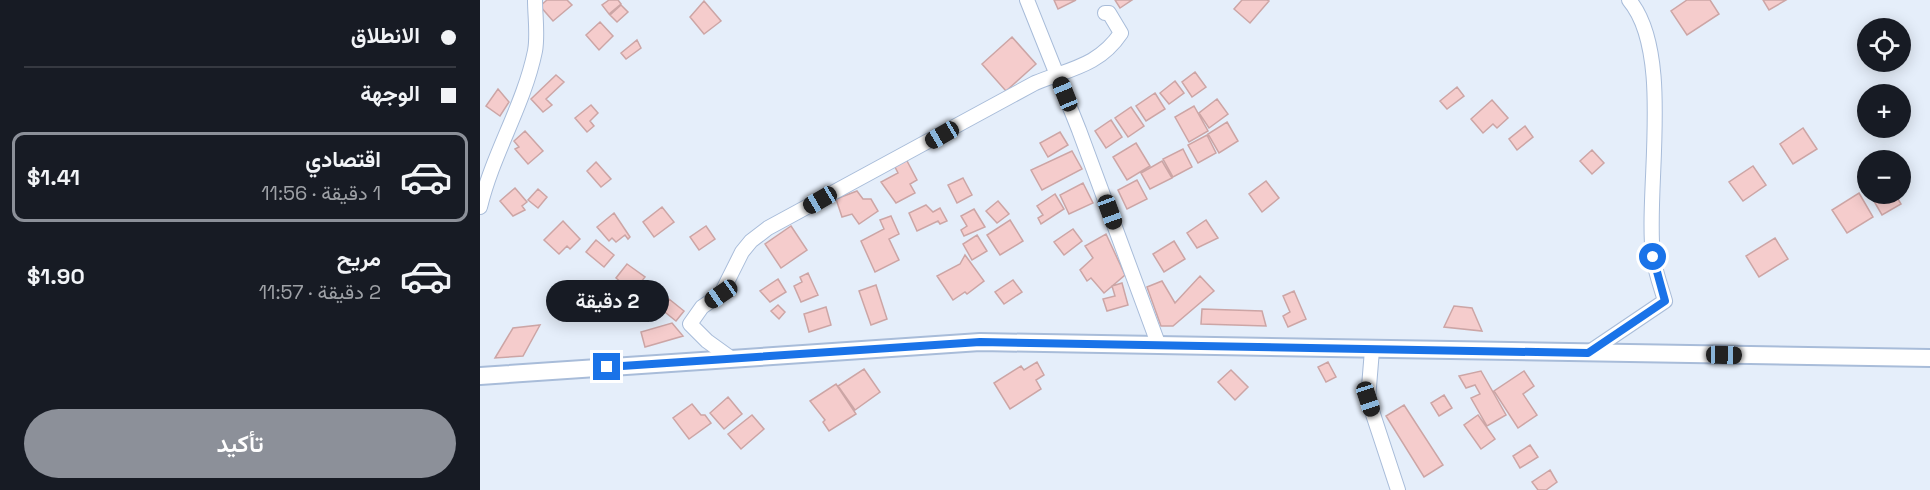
<!DOCTYPE html>
<html lang="ar">
<meta charset="utf-8">
<style>
:root{--surface:#171b24;--page:#242831;--text:#f1f3f6;--muted:#9ea1a6;--line:#363941;--accent:#8c9099}
body{margin:0;font-family:"Space Grotesk",Vazirmatn,sans-serif;background:var(--page);color:var(--text);direction:rtl;height:100vh;display:flex;flex-direction:column;font-size:22px;white-space:nowrap}
*{box-sizing:border-box;margin:0}
p{font-size:20px;color:var(--muted)}
.icon{flex:none;width:33px;height:33px;fill:none;stroke:currentColor;stroke-width:2;stroke-linecap:round;stroke-linejoin:round}
.map{position:relative;flex:1;overflow:hidden;direction:ltr}
.side{display:flex;flex-direction:column;background:var(--surface);width:480px}
.side>*{flex:none}
.guide{display:grid;align-content:center;height:132px;padding:0 24px;background:var(--surface)}
.fabs{position:absolute;left:1377px;top:18px;display:grid;gap:12px}
.fabs a{display:grid;place-items:center;width:54px;height:54px;border-radius:50%;background:var(--surface);box-shadow:0 3px 15px #0003;font-size:30px}
.end{position:absolute;width:27px;height:27px;margin:-14px;border:8px solid #1a73e8;background:#fff;box-shadow:0 0 0 3px #fff}
.from{border-radius:50%}
.bubble{position:absolute;height:42px;border-radius:21px;background:var(--surface);box-shadow:0 3px 15px #0003;font-size:20px;font-weight:600;line-height:42px;text-align:center;direction:rtl}
.car{position:absolute;width:18px;height:36px;margin:-18px -9px;border-radius:8px;box-shadow:0 0 4px 2px #0007;background:linear-gradient(#222 24%,#8ab4d8 0 40%,#222 0 76%,#8ab4d8 0 86%,#222 0)}
.guide b{display:flex;align-items:center;gap:21px;height:57px;font-size:22px}
.guide b+b{border-top:2px solid var(--line)}
.guide i{width:15px;height:15px;background:var(--text)}
ul{padding:0;list-style:none}
li{display:flex;align-items:center;gap:18px;height:90px;margin:0 12px 9px;padding:0 12px;border:3px solid transparent;border-radius:12px}
li div{flex:1}
li b{display:block;font-size:22px}
li em{font-style:normal;font-weight:600}
li.current{border-color:var(--accent)}
li>.icon{width:54px;height:54px;stroke-width:1.5}
.cta{display:flex;gap:12px;margin-top:auto;padding:12px 24px}
.cta a{flex:1;height:69px;border-radius:36px;background:var(--accent);color:#fff;font-size:24px;font-weight:600;line-height:69px;text-align:center}
main{display:flex;flex:1;min-height:0}
.map>svg:first-child{display:block}
.building{fill:#f5cccc;stroke:#cca5a5;stroke-width:1.5}
.lines{fill:none;stroke-linecap:round;stroke-linejoin:round}
.minor-casing{stroke:#a8bcd9;stroke-width:16}
.major-casing{stroke:#a8bcd9;stroke-width:20}
.minor{stroke:#fff;stroke-width:14}
.major{stroke:#fff;stroke-width:16}
.route{stroke:#1a73e8;stroke-width:8}
</style>
<main>
<div class="map">
<svg width="1450" height="490" viewBox="0 0 1450 490">
<rect width="100%" height="100%" fill="#e5eefa"/>
<path class="building" d="M67,0h20l5,5 -19,16 -13,-15z
M129,0h9l3,4 -12,10 -7,-9z
M574,0h22l-18,9z
M635,0h17l-12,8z
M762,0h25l2,1 -19,22 -16,-14z
M1207,0h23l9,14 -32,21 -16,-24z
M1283,0h23l-17,10z
M224,1l17,20 -17,13 -14,-17z
M141,5l7,7 -11,10 -7,-7z
M120,22l13,14 -14,14 -13,-15z
M532,37l24,27 -30,27 -24,-27z
M157,40l4,8 -15,11 -5,-6z
M715,72l11,15 -14,10 -10,-15z
M76,75l8,7 -18,17 6,6 -9,7 -12,-13z
M695,81l9,12 -15,11 -9,-11z
M977,87l7,9 -17,13 -7,-8z
M18,89l11,13 -9,14 -14,-10z
M675,93l10,16 -19,12 -10,-15z
M737,99l11,15 -19,14 -10,-15z
M1012,100l16,18 -11,10 -4,-4 -10,9 -12,-14z
M111,105l7,8 -8,8 4,5 -7,6 -12,-14z
M714,106l14,25 -19,11 -14,-25z
M651,107l13,19 -16,11 -13,-19z
M631,120l11,17 -16,11 -11,-17z
M747,122l11,19 -19,12 -11,-19z
M1045,126l8,11 -16,13 -8,-11z
M1323,128l14,21 -24,15 -13,-20z
M45,131l18,20 -15,13 -13,-15 4,-2 -5,-6z
M580,132l8,13 -20,12 -8,-14z
M727,135l9,18 -18,10 -10,-18z
M656,143l14,23 -23,14 -14,-23z
M703,149l9,18 -19,10 -10,-18z
M1112,150l12,13 -12,11 -12,-13z
M592,151l10,18 -40,21 -11,-20z
M426,159l11,21 -7,4 5,9 -19,10 -15,-21 17,-9 -4,-8z
M682,161l10,17 -22,11 -9,-16z
M116,162l15,17 -10,8 -14,-16z
M1273,166l13,19 -23,16 -14,-19z
M483,178l9,17 -15,8 -9,-18z
M657,180l10,19 -20,10 -9,-19z
M786,181l13,17 -17,14 -13,-18z
M603,183l10,20 -24,11 -9,-19z
M35,188l12,14 -5,4 3,4 -12,6 -13,-15z
M58,189l9,8 -9,11 -10,-8z
M377,191l6,8h8l7,12 -19,13 -7,-10 -10,3 -6,-18z
M1379,193l14,24 -26,16 -15,-23z
M575,194l9,15 -23,15 -3,-6 5,-3 -6,-9z
M1396,194h19l6,10 -19,11 -11,-19z
M518,201l11,13 -12,9 -11,-12z
M446,205l7,7 7,-4 7,13 -7,3 -2,-3 -21,10 -8,-18z
M182,207l12,15 -20,15 -11,-15z
M494,209l11,18 -21,9 -3,-6 6,-4 -6,-10z
M134,213l16,24 -2,2 -3,-4 -9,7 -4,-4 -3,3 -12,-14z
M411,216l8,18 -10,5 10,21 -24,12 -14,-31 23,-12 -4,-9z
M530,220l13,21 -23,14 -13,-20z
M726,220l12,18 -21,10 -10,-15z
M83,221l17,18 -10,10 -3,-3 -8,8 -15,-14z
M226,226l9,13 -16,11 -9,-13z
M311,226l16,24 -26,18 -16,-24z
M593,229l9,12 -18,14 -10,-13z
M626,234l19,41 -21,18 -13,-15 -4,3 -7,-11 13,-12 -8,-12z
M497,235l10,16 -15,9 -9,-16z
M1295,238l13,21 -29,18 -13,-21z
M116,240l18,15 -10,12 -18,-15z
M694,241l11,18 -21,13 -11,-18z
M485,255l19,26 -17,13 -2,-2 -12,8 -16,-24 23,-12z
M147,264l18,13 -12,15 -17,-14z
M328,273l10,22 -17,7 -7,-16 8,-4 -2,-5z
M720,276l14,15 -41,35h-12l-14,-39 15,-6 13,22z
M298,279l8,13 -16,10 -10,-11z
M533,280l9,12 -18,12 -9,-12z
M642,283l6,22 -21,6 -4,-12 12,-3 -3,-10z
M396,285l11,34 -16,6 -12,-34z
M814,291l12,28 -18,8 -5,-11 7,-4 -7,-16z
M189,299l15,12 -8,10 -15,-12z
M298,305l7,7 -6,7 -8,-8z
M974,306l18,2 10,23 -38,-4z
M346,307l5,18 -22,7 -5,-18z
M722,309l60,2 4,15 -65,-2z
M192,323l11,13 -38,11 -4,-15z
M60,325l-17,31 -28,2 18,-30z
M557,362l7,13 -8,5 5,9 -31,20 -16,-26 27,-17 3,4z
M848,362l8,15 -10,5 -8,-15z
M384,369l16,23 -25,18 -17,-24z
M751,370l17,17 -13,13 -17,-18z
M1001,371l25,44 -19,11 -16,-28 9,-4 -5,-9 -9,3 -7,-12z
M1044,371l10,15 -11,8 14,21 -19,13 -24,-37z
M356,384l20,30 -27,17 -6,-9 2,-2 -15,-19z
M964,395l8,13 -13,8 -8,-13z
M248,397l14,17 -18,15 -14,-16z
M212,404l9,11h4l6,8 -22,16 -16,-21z
M924,405l39,60 -19,12 -38,-61z
M272,415l12,14 -23,20 -13,-15z
M998,415l17,24 -14,10 -17,-24z
M1050,445l8,12 -18,11 -7,-12z
M1070,470l7,12 -11,8h-8l-6,-8z"/>
<g class="lines">
<g class="minor-casing">
<path id="minor" d="M547,0l52,130 80,216
M0,207c13,-54 44,-102 55,-156 3,-16 0,-35 0,-51
M892,350l-4,49 30,91
M1108,353l77,-52c-4,-14 -10,-30 -12,-45 -8,-67 21,-203 -24,-256
M252,359l-25,-18 -17,-17 12,-17 19,-13 21,-42 9,-11 17,-13 267,-145c34,-14 64,-17 86,-50l-12,-20h-4"/>
</g>
<g class="major-casing">
<path id="major" d="M0,376l500,-34 950,16"/>
</g>
<use href="#minor" class="minor"/>
<use href="#major" class="major"/>
</g>
<g class="lines">
<path class="route" d="M127,367l373,-25 608,11 77,-52 -12,-44"/>
</g>
</svg>
<div class="fabs">
<a><svg class="icon" aria-label="locate" viewBox="0 0 24 24"><circle cx="12" cy="12" r="6"/><path d="M12 2v4M12 18v4M2 12h4M18 12h4"/></svg></a>
<a>+</a>
<a>−</a>
</div>
<i class="end from" style="left:1173px;top:257px"></i>
<i class="end" style="left:127px;top:367px"></i>
<div class="bubble" style="left:66px;top:280px;width:123px">2 دقيقة</div>
<i class="car" style="left:585px;top:94px;rotate:338deg"></i>
<i class="car" style="left:462px;top:135px;rotate:240deg"></i>
<i class="car" style="left:340px;top:200px;rotate:240deg"></i>
<i class="car" style="left:630px;top:212px;rotate:160deg"></i>
<i class="car" style="left:241px;top:294px;rotate:235deg"></i>
<i class="car" style="left:1244px;top:355px;rotate:91deg"></i>
<i class="car" style="left:888px;top:399px;rotate:162deg"></i>
</div>
<section class="side">
<div class="guide">
<b><i class="from"></i>الانطلاق</b>
<b><i></i>الوجهة</b>
</div>
<ul>
<li class="current"><svg class="icon" aria-label="car" viewBox="0 0 24 24"><path d="M5 17H2v-5l4-1 3-4h7l3 4 3 1v5h-3M9 17h6M6 11h13"/><circle cx="7" cy="17" r="2"/><circle cx="17" cy="17" r="2"/></svg><div><b>اقتصادي</b><p>1 دقيقة · 11:56</p></div><em>$1.41</em></li>
<li><svg class="icon" aria-label="car" viewBox="0 0 24 24"><path d="M5 17H2v-5l4-1 3-4h7l3 4 3 1v5h-3M9 17h6M6 11h13"/><circle cx="7" cy="17" r="2"/><circle cx="17" cy="17" r="2"/></svg><div><b>مريح</b><p>2 دقيقة · 11:57</p></div><em>$1.90</em></li>
</ul>
<div class="cta"><a>تأكيد</a></div>
</section>
</main>
